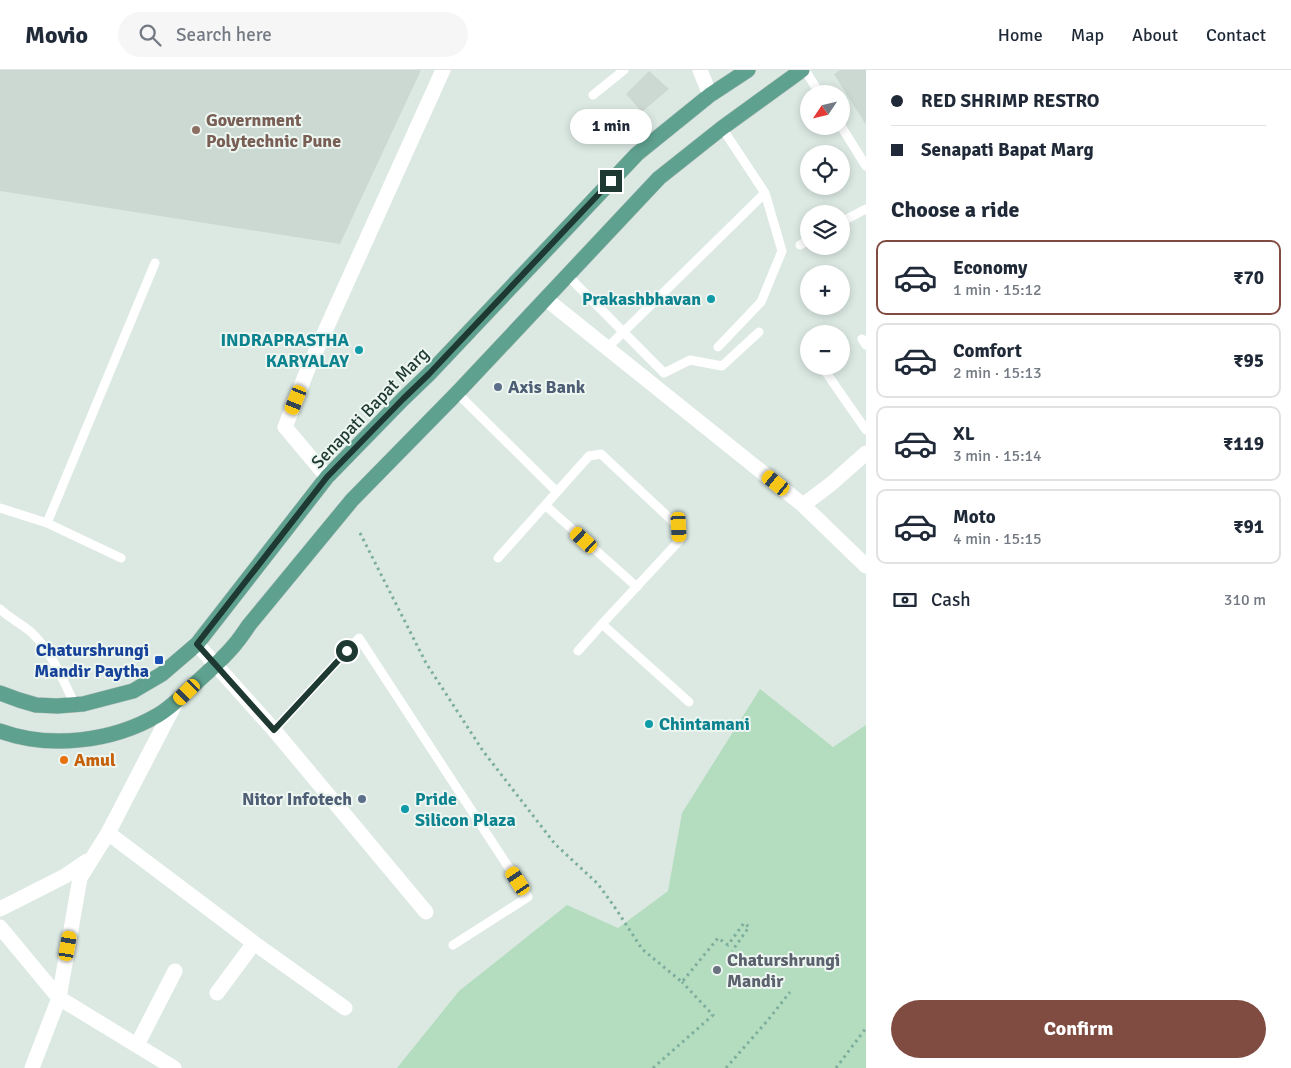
<!DOCTYPE html>
<meta charset="utf-8">
<style>
:root{--surface:#fff;--page:#f6f6f7;--text:#1f2937;--muted:#747a83;--line:#e0e1e3;--accent:#804b41}
body{margin:0;font-family:Signika,sans-serif;background:var(--page);color:var(--text);height:100vh;display:flex;flex-direction:column;font-size:19px;white-space:nowrap}
*{box-sizing:border-box;margin:0}
p{font-size:16px;color:var(--muted)}
.icon{flex:none;width:28px;height:28px;fill:none;stroke:currentColor;stroke-width:2;stroke-linecap:round;stroke-linejoin:round}
.map{position:relative;flex:1;overflow:hidden}
.details{display:flex;flex-direction:column;background:var(--surface);width:425px}
.details>*{flex:none}
.banner{display:grid;align-content:center;height:110px;padding:0 25px;background:var(--surface)}
.needle{width:32px;rotate:235deg}
.buttons{position:absolute;left:800px;top:15px;display:grid;gap:10px}
.buttons a{display:grid;place-items:center;width:50px;height:50px;border-radius:50%;background:var(--surface);box-shadow:0 2px 8px #0003;font-size:25px}
.end{position:absolute;width:22px;height:22px;margin:-11px;border:6px solid #1e3931;background:#fff;box-shadow:0 0 0 2px #fff}
.from{border-radius:50%}
.bubble{position:absolute;height:35px;border-radius:18px;background:var(--surface);box-shadow:0 2px 8px #0003;font-size:16px;font-weight:800;line-height:35px;text-align:center}
.car{position:absolute;width:15px;height:30px;margin:-15px -8px;border-radius:6px;box-shadow:0 0 4px 1px #0007;background:linear-gradient(#f5c518 24%,#345 0 40%,#f5c518 0 76%,#345 0 86%,#f5c518 0)}
.banner b{display:flex;align-items:center;gap:18px;height:48px;font-size:19px}
.banner b+b{border-top:1px solid var(--line)}
.banner i{width:12px;height:12px;background:var(--text)}
ul{padding:0;list-style:none}
li{display:flex;align-items:center;gap:15px;height:75px;margin:0 10px 8px;padding:0 15px;border:2px solid var(--line);border-radius:10px}
li div{flex:1}
li b{display:block;font-size:19px}
li em{font-style:normal;font-weight:800}
li.on{border-color:var(--accent)}
li>.icon{width:45px;height:45px;stroke-width:1.5}
h2{padding:0 25px;font-size:22px;line-height:60px}
.pay{display:flex;align-items:center;gap:12px;height:55px;padding:0 25px;font-size:19px}
.pay p{margin-inline-start:auto}
.action{display:flex;gap:10px;margin-top:auto;padding:10px 25px}
.action a{flex:1;height:58px;border-radius:30px;background:var(--accent);color:#fff;font-size:20px;font-weight:800;line-height:58px;text-align:center}
header{display:flex;align-items:center;gap:30px;box-sizing:border-box;height:70px;padding:0 25px;background:var(--surface);border-bottom:1px solid var(--line)}
header strong{font-size:24px}
nav{display:flex;gap:28px;margin-inline-start:auto;font-size:18px}
.search{width:350px;height:45px;background:var(--page);display:flex;align-items:center;gap:12px;box-sizing:border-box;padding:0 18px;border-radius:28px;color:var(--muted);font-size:19px}
main{display:flex;flex:1;min-height:0}
.map>svg:first-child{display:block}
.built{fill:#cbd9d2}
.green{fill:#b4dcbe}
.lines{fill:none;stroke-linecap:round;stroke-linejoin:round}
.primary-casing{stroke:#bcc4c1;stroke-width:16}
.path{stroke:#7cae9d;stroke-width:3;stroke-dasharray:2.5 4;stroke-linecap:butt}
.lane{stroke:#fff;stroke-width:9}
.street{stroke:#fff;stroke-width:15}
.primary{stroke:#5fa18f;stroke-width:15}
.route{stroke:#1e3931;stroke-width:6}
.education-dot{fill:#8d6e63;stroke:#edf6f1;stroke-width:2}
.culture-dot{fill:#0f9aa8;stroke:#edf6f1;stroke-width:2}
.service-dot{fill:#5c6f8a;stroke:#edf6f1;stroke-width:2}
.transit-dot{fill:#1a4fb4;stroke:#edf6f1;stroke-width:2}
.food-dot{fill:#e8710a;stroke:#edf6f1;stroke-width:2}
.worship-dot{fill:#6b7280;stroke:#edf6f1;stroke-width:2}
.labels{text-anchor:middle;dominant-baseline:central;stroke-width:4;stroke-linejoin:round;paint-order:stroke}
.education-label{font-size:18px;font-weight:bold;fill:#785e54;stroke:#edf6f1;text-anchor:start}
.culture-label{font-size:18px;font-weight:bold;fill:#0d838f;stroke:#edf6f1;text-anchor:end}
.service-label{font-size:18px;font-weight:bold;fill:#4e5e75;stroke:#edf6f1;text-anchor:start}
.street-label{font-size:18px;fill:#1e3931;stroke:#edf6f1}
.transit-label{font-size:18px;font-weight:bold;fill:#164399;stroke:#edf6f1;text-anchor:end}
.food-label{font-size:18px;font-weight:bold;fill:#c56008;stroke:#edf6f1;text-anchor:start}
.worship-label{font-size:18px;font-weight:bold;fill:#5b616d;stroke:#edf6f1;text-anchor:start}
</style>
<header>
<strong>Movio</strong>
<div class="search"><svg class="icon" aria-label="search" viewBox="0 0 24 24"><circle cx="10" cy="10" r="6"/><path d="M15 15l6 6"/></svg>Search here</div>
<nav><a>Home</a><a>Map</a><a>About</a><a>Contact</a></nav>
</header>
<main>
<div class="map">
<svg width="866" height="998" viewBox="0 0 866 998">
<rect width="100%" height="100%" fill="#dce9e3"/>
<path class="built" d="M0,0h421l-81,174 -340,-53z
M840,0h26v55l-32,-51z
M649,1l20,18 -27,23 -16,-18z"/>
<path class="green" d="M760,619l73,58 33,-22v343h-469l62,-77 108,-86 51,23 50,-37 14,-78z"/>
<g class="lines">
<g class="primary-casing">
<path id="primary" d="M0,623l19,7 17,5 21,1 26,-2 50,-13 29,-17 35,-30 130,-167 76,-78 26,-25 208,-220 73,-59 38,-25
M0,661c49,18 112,11 158,-16 15,-9 27,-22 40,-34 13,-12 27,-24 38,-38 5,-6 9,-12 13,-18l103,-125 105,-107 202,-215 63,-50 80,-58"/>
</g>
<path class="path" d="M360,463l66,130 57,88 72,93 43,40 18,25 26,40 40,33 36,-44 10,7 16,-22 5,4 -17,24
M653,998l60,-53 -31,-33
M726,998l42,-48 22,-28
M836,998l30,-40"/>
<path class="lane" d="M805,0l15,24
M593,25l31,-25
M841,56l25,40
M841,152l25,-13
M800,175l9,-5
M568,206l96,97 26,-13 32,6 37,-34
M862,269l4,6
M718,277l43,-45 21,-51 -17,-58 -43,-65
M607,278l158,-155
M825,301l41,59
M457,323l100,99
M545,435l92,82
M0,438l47,15 74,35
M47,453l108,-260
M498,488l91,-102 12,-2 78,73v14l-77,83 -24,27
M0,539c9,9 22,15 31,23 21,20 32,48 44,73
M602,554l87,78
M274,660l85,-92 169,259 -75,48"/>
<path class="street" d="M700,0l10,25
M546,229l257,206 28,-21 35,-31
M327,407l-42,-50 22,-56 136,-301
M803,435l63,61
M197,574l77,86 152,182
M108,763l146,110 91,65
M0,839l65,-33 22,-15
M0,857l59,71 115,70
M217,923l37,-50
M137,975l38,-74
M32,998l27,-70 21,-120 28,-45 67,-129"/>
<use href="#primary" class="primary"/>
</g>
<g class="lines">
<path class="route" d="M347,581l-73,79 -77,-86 130,-167 76,-78 26,-25 182,-193"/>
</g>
<circle class="education-dot" cx="196" cy="60" r="5"/>
<g class="culture-dot">
<circle cx="711" cy="229" r="5"/>
<circle cx="359" cy="280" r="5"/>
<circle cx="649" cy="654" r="5"/>
<circle cx="405" cy="739" r="5"/>
</g>
<g class="service-dot">
<circle cx="498" cy="317" r="5"/>
<circle cx="362" cy="729" r="5"/>
</g>
<rect class="transit-dot" x="154" y="585" width="10" height="10" rx="2.5"/>
<circle class="food-dot" cx="64" cy="690" r="5"/>
<circle class="worship-dot" cx="717" cy="900" r="5"/>
<g class="labels">
<g class="education-label">
<text x="206" y="50">Government<tspan x="206" dy="21">Polytechnic Pune</tspan></text>
</g>
<g class="culture-label">
<text x="701" y="229">Prakashbhavan</text>
<text x="349" y="270">INDRAPRASTHA<tspan x="349" dy="21">KARYALAY</tspan></text>
<text x="659" y="654" text-anchor="start">Chintamani</text>
<text x="415" y="729" text-anchor="start">Pride<tspan x="415" dy="21">Silicon Plaza</tspan></text>
</g>
<g class="service-label">
<text x="508" y="317">Axis Bank</text>
<text x="352" y="729" text-anchor="end">Nitor Infotech</text>
</g>
<g class="street-label">
<text transform="translate(370 338) rotate(-46)">Senapati Bapat Marg</text>
</g>
<g class="transit-label">
<text x="149" y="580">Chaturshrungi<tspan x="149" dy="21">Mandir Paytha</tspan></text>
</g>
<g class="food-label">
<text x="74" y="690">Amul</text>
</g>
<g class="worship-label">
<text x="727" y="890">Chaturshrungi<tspan x="727" dy="21">Mandir</tspan></text>
</g>
</g>
</svg>
<div class="buttons">
<a><svg class="needle" viewBox="-14 -14 28 28"><path d="M0-13l5 13h-10z" fill="#e53935"/><path d="M0 13l5-13h-10z" fill="#747a83"/></svg></a>
<a><svg class="icon" aria-label="locate" viewBox="0 0 24 24"><circle cx="12" cy="12" r="6"/><path d="M12 2v4M12 18v4M2 12h4M18 12h4"/></svg></a>
<a><svg class="icon" aria-label="layers" viewBox="0 0 24 24"><path d="M12 4l9 5-9 5-9-5zM3 14l9 5 9-5"/></svg></a>
<a>+</a>
<a>−</a>
</div>
<i class="end from" style="left:347px;top:581px"></i>
<i class="end" style="left:611px;top:111px"></i>
<div class="bubble" style="left:570px;top:39px;width:82px">1 min</div>
<i class="car" style="left:296px;top:330px;rotate:202deg"></i>
<i class="car" style="left:776px;top:413px;rotate:309deg"></i>
<i class="car" style="left:679px;top:457px;rotate:177deg"></i>
<i class="car" style="left:584px;top:470px;rotate:312deg"></i>
<i class="car" style="left:187px;top:622px;rotate:226deg"></i>
<i class="car" style="left:518px;top:811px;rotate:327deg"></i>
<i class="car" style="left:68px;top:876px;rotate:10deg"></i>
</div>
<section class="details">
<div class="banner">
<b><i class="from"></i>RED SHRIMP RESTRO</b>
<b><i></i>Senapati Bapat Marg</b>
</div>
<h2>Choose a ride</h2>
<ul>
<li class="on"><svg class="icon" aria-label="car" viewBox="0 0 24 24"><path d="M5 17H2v-5l4-1 3-4h7l3 4 3 1v5h-3M9 17h6M6 11h13"/><circle cx="7" cy="17" r="2"/><circle cx="17" cy="17" r="2"/></svg><div><b>Economy</b><p>1 min · 15:12</p></div><em>₹70</em></li>
<li><svg class="icon" aria-label="car" viewBox="0 0 24 24"><path d="M5 17H2v-5l4-1 3-4h7l3 4 3 1v5h-3M9 17h6M6 11h13"/><circle cx="7" cy="17" r="2"/><circle cx="17" cy="17" r="2"/></svg><div><b>Comfort</b><p>2 min · 15:13</p></div><em>₹95</em></li>
<li><svg class="icon" aria-label="car" viewBox="0 0 24 24"><path d="M5 17H2v-5l4-1 3-4h7l3 4 3 1v5h-3M9 17h6M6 11h13"/><circle cx="7" cy="17" r="2"/><circle cx="17" cy="17" r="2"/></svg><div><b>XL</b><p>3 min · 15:14</p></div><em>₹119</em></li>
<li><svg class="icon" aria-label="car" viewBox="0 0 24 24"><path d="M5 17H2v-5l4-1 3-4h7l3 4 3 1v5h-3M9 17h6M6 11h13"/><circle cx="7" cy="17" r="2"/><circle cx="17" cy="17" r="2"/></svg><div><b>Moto</b><p>4 min · 15:15</p></div><em>₹91</em></li>
</ul>
<div class="pay"><svg class="icon" aria-label="cash" viewBox="0 0 24 24"><path d="M3 7h18v10H3z"/><circle cx="12" cy="12" r="2"/></svg>Cash<p>310 m</p></div>
<div class="action"><a>Confirm</a></div>
</section>
</main>
